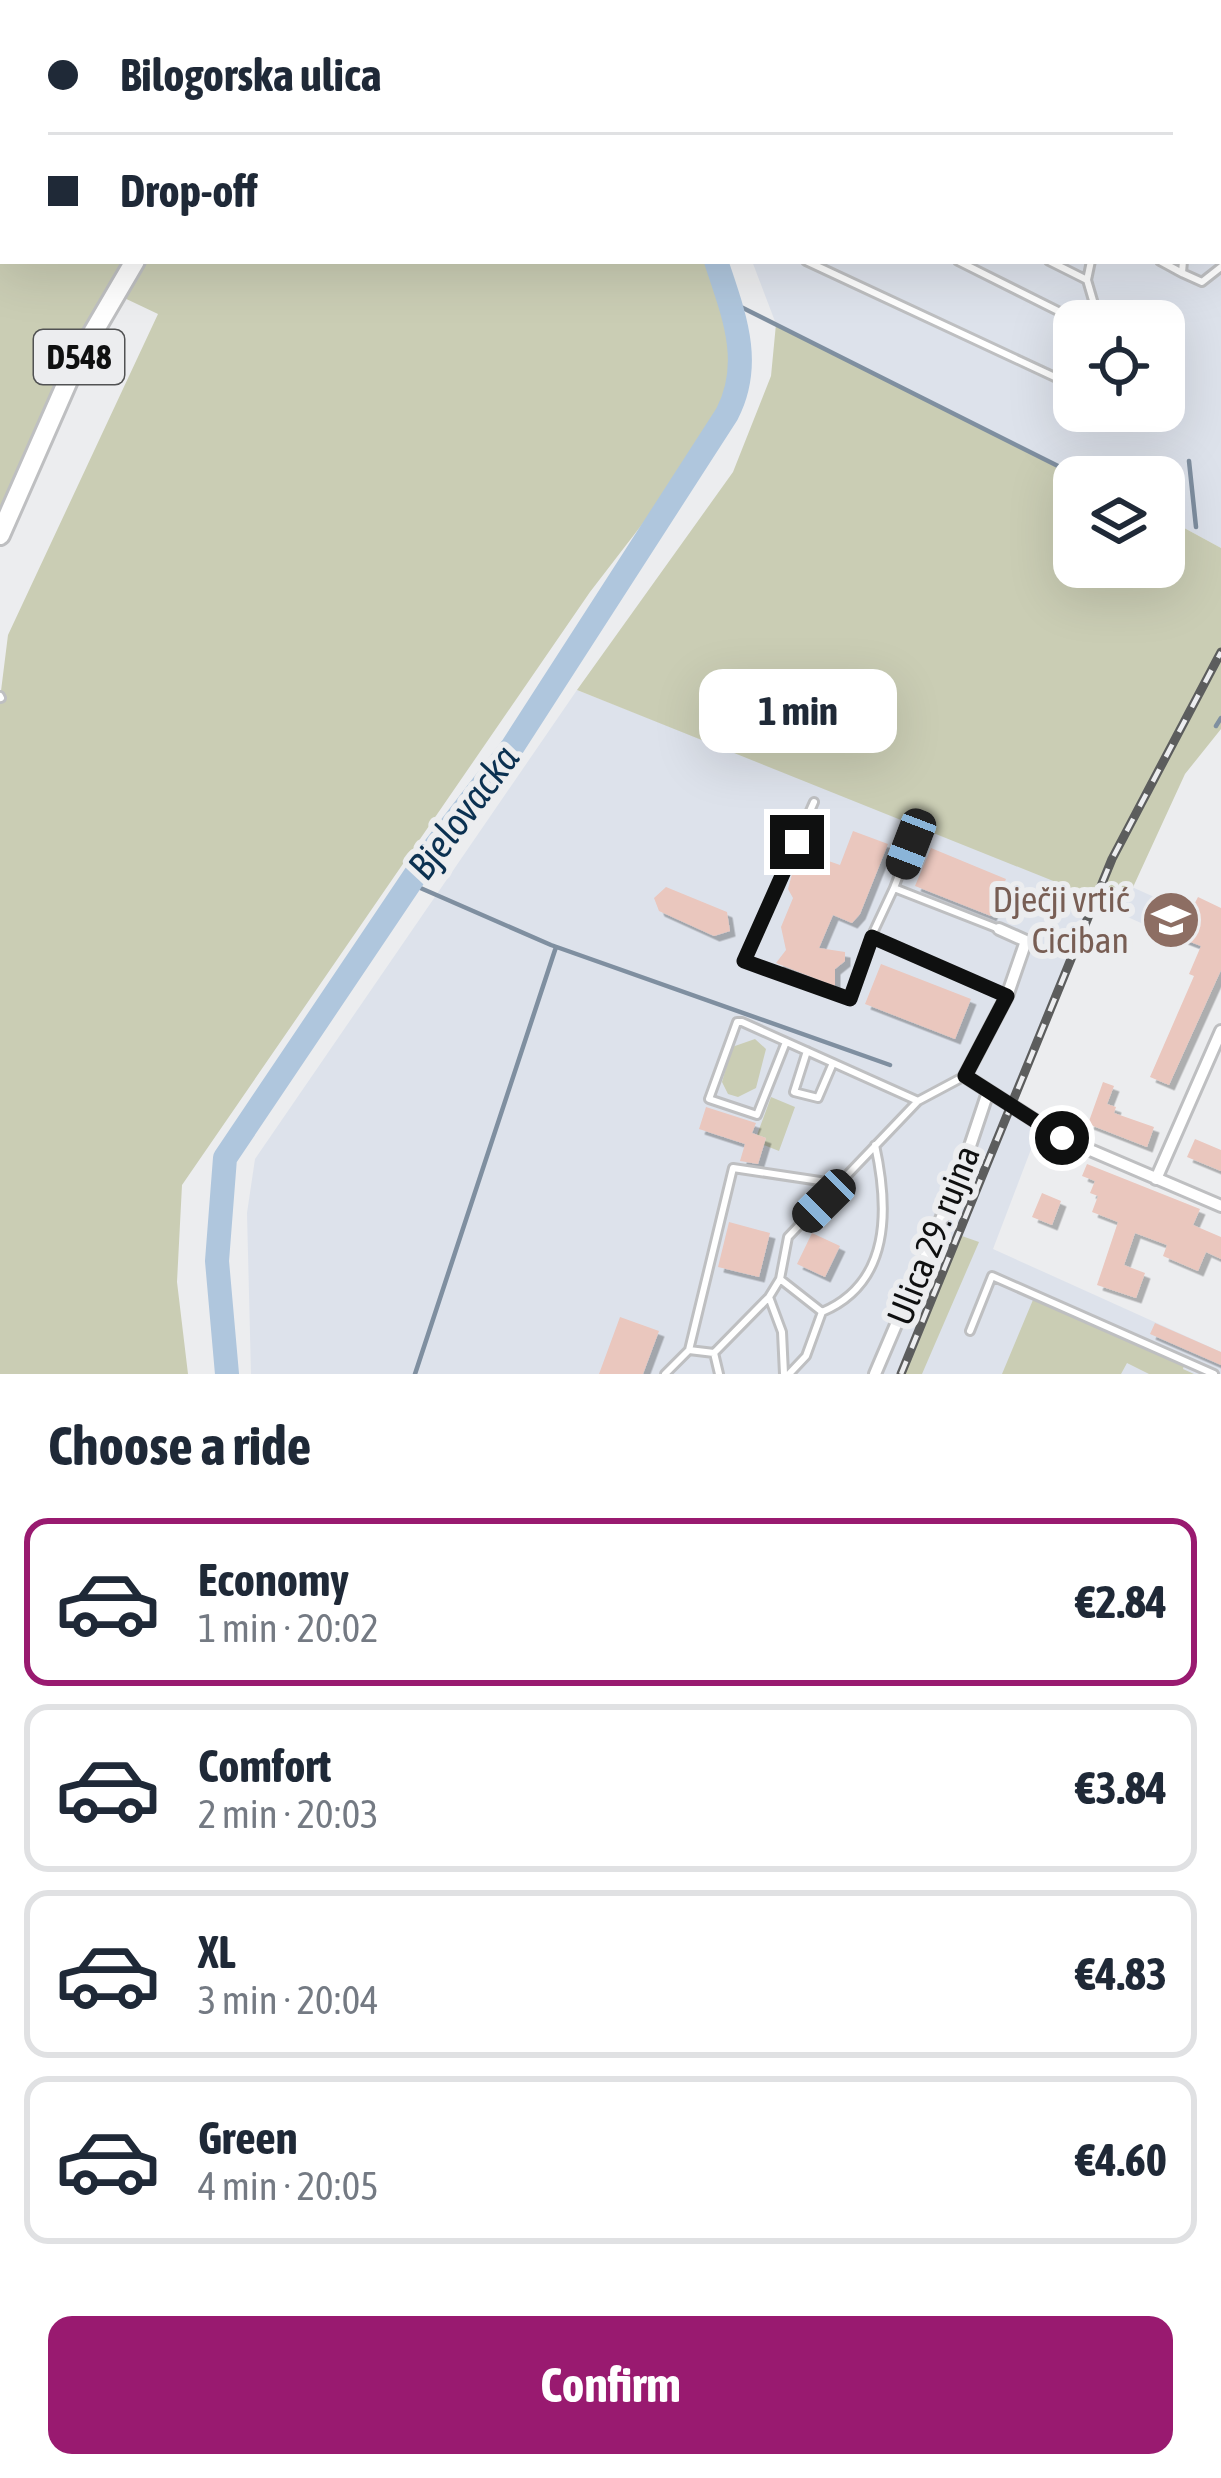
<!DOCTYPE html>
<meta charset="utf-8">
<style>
:root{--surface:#fff;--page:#f2f2f3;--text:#1f2937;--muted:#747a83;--line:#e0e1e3;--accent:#991a70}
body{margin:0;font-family:"Asap Condensed",sans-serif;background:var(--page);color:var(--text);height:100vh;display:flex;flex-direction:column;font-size:45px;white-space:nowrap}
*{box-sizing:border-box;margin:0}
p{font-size:39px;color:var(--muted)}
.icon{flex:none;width:66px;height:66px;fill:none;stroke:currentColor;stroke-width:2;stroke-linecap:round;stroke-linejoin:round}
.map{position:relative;height:1374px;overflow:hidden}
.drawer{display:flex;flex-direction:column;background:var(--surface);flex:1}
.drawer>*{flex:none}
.guide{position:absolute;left:0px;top:0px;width:1221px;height:264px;box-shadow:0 12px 48px #0002;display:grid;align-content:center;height:264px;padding:0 48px;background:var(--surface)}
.buttons{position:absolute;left:1053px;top:300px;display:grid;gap:24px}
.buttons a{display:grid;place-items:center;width:132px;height:132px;border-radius:24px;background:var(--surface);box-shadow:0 12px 48px #0002;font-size:60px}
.end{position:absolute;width:54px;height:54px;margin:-27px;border:15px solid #0f1010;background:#fff;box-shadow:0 0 0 6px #fff}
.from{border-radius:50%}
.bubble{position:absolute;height:84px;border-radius:24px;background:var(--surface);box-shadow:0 12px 48px #0002;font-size:39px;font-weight:700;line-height:84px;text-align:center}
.car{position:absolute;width:36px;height:72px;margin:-36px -18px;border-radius:15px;box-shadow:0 0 9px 3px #0007;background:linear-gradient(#222 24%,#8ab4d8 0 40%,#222 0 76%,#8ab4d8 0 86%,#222 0)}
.guide b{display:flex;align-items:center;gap:42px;height:114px;font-size:45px}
.guide b+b{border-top:3px solid var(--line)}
.guide i{width:30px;height:30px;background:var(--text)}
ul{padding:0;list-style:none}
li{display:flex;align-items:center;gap:36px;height:168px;margin:0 24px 18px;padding:0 24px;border:6px solid var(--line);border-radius:24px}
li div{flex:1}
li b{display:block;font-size:45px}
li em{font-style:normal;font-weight:700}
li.selected{border-color:var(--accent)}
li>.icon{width:108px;height:108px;stroke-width:1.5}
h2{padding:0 48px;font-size:54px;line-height:144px}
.action{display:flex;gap:24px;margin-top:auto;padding:24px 48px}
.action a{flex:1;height:138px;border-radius:24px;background:var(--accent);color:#fff;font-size:48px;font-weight:700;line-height:138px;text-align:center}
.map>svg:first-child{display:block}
.built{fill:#dde2eb;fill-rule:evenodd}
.green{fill:#cacdb4}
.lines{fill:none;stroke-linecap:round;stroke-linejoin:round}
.stream{stroke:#7f8fa0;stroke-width:4.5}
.river{stroke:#afc6dd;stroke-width:24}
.building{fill:#eac7be;filter:url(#shadow)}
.lane-casing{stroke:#bebfc1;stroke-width:12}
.street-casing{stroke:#bebfc1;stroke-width:16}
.primary-casing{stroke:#bebfc1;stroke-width:24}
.lane{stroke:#fff;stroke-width:6}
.street{stroke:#fff;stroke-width:10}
.primary{stroke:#fff;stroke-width:18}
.rail-casing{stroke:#5c5d5d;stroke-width:9}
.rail{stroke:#ecedef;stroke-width:4.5;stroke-dasharray:14;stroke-linecap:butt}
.route{stroke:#0f1010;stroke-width:15}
.labels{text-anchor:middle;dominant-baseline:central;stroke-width:12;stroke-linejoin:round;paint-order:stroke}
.shield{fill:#ecedef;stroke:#515253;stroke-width:3}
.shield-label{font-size:33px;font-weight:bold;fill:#0f1010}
.education-label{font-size:36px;fill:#785e54;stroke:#ecedef;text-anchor:end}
.street-label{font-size:36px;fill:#0f1010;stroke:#ecedef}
.water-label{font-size:39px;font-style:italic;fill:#0b3151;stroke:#ecedef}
</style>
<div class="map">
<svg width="1221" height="1374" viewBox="0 0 1221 1374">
<defs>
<filter id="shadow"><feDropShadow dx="5.5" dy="5.5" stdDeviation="0" flood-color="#0004"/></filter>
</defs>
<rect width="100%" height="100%" fill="#ecedef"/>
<path class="built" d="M652,0h569v548l-57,-31v-40h-84l-304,-153 -24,-63h466v-258zM1074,321h90v90h-90z
M577,690l520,205 -84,208 28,20 -48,126 228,103v22h-970l-4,-161 8,-54z
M1132,887l89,40v32l-100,-45z"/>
<path class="green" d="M53,0h353l-355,3z
M0,1l3,260h713l25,90 -3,41 -11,22 -137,178 -408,593 -5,97 11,92h-188v-675l8,-64 150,-321 -40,-19 -118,240z
M776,324l304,153h-6v90h90v-50l57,31v181l-36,45 -62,135 -546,-219 156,-218 38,-96z
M755,1039l11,10 -10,39 -18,9 -10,-3 -6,-12 10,-35z
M771,1097l24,10 -16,44 -15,-6 2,-7 -9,-3z
M959,1235l20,7 -57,132h-21z
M1035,1295l150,66 -2,8 11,5h-45l-22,-11 -6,11h-119z"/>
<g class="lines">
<path class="stream" d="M19,0l5,3
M66,3l2,-3
M263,3l3,-3
M0,151l3,-8
M729,301l351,176
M1189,461l7,66
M1216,726l5,-8
M409,883l142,62 339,120
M415,1374l141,-427"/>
<path class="river" d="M602,0l2,3
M227,1374l-10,-113 8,-103 203,-302 85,-110 214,-332c27,-52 6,-101 -11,-153"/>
</g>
<path class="building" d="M853,831l35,13 -28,70 -8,9 -19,-8 -14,33 26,4v9l-10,8v17l-59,-23 10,-13 -5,-23 12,-29 -5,-9 7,-26 21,6 4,-11 20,7z
M931,848l75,31 -15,37 -76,-30z
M666,887l61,25 3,19 -16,5 -55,-25 -5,-13z
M1198,897l23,11v62l-52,115 -19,-8 44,-101 -5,-2 12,-28 -24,-9z
M881,964l90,35 -16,40 -90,-35z
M1103,1082l11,4 -7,18 9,3 -2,6 40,14 -7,20 -59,-23z
M706,1107l50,16 -4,10 14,5 -8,26 -18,-3 5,-17 -46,-15z
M1195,1139l26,11v21l-34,-14z
M1087,1164l113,45 -7,16 28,12v22l-15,-7 -8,19 -35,-15 4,-11 -32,-12 -11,32 21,8 -9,25 -39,-13 21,-63 -26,-10 6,-16 -8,-3 5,-12 -13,-5z
M1042,1193l19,8 -9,24 -20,-8z
M729,1222l41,11 -11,44 -41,-10z
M812,1233l28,13 -15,31 -28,-13z
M620,1317l39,14 -16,43h-44z
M1155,1323l66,29v13l-71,-31z"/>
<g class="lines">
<g class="lane-casing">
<path id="lane" d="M754,0v3
M972,0l5,3
M1159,0l5,3
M1218,38l3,2
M1218,94l3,-5
M1218,200l3,-5
M806,261l268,125
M958,261l120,60
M1049,261l38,19
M1091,261l-4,19 12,41
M1160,261l22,12
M1183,261l-1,12 20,9 19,-15
M0,696l1,2
M814,802l-70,158 106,39 21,-62 136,59
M894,888l17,-44
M872,935l22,-47 105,41
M786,1042l-29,73 -48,-16 28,-77h5l176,79
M807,1051l-13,41 24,6 15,-35
M780,1279l42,33
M769,1297l13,35 2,42
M970,1331l22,-55 222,98
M689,1350l44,-182 107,16
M665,1374l24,-24 25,3
M719,1374l-5,-21 55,-56 11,-18 8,-42 130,-136 45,-24
M789,1374l17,-18 16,-44c69,-29 67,-103 53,-167"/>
</g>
<g class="street-casing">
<path id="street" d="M557,0l1,3
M467,3l4,-3
M999,929l27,12 -19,55 -42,80 97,62 159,68
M1156,1179l65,-148
M875,1374l87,-204 25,-75"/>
</g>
<g class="primary-casing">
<path id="primary" d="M404,3l4,-3
M0,535l77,-175 58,-99"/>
</g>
<use href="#lane" class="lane"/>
<use href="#street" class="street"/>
<use href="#primary" class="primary"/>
<g class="rail-casing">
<path id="rail" d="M901,1374l211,-515 109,-207"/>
</g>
<use href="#rail" class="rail"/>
</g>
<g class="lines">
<path class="route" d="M797,842l-53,119 106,38 22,-62 135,59 -42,80 97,62"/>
</g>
<defs>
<g id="school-disc" transform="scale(3)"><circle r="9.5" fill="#8d6e63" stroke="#ecedef"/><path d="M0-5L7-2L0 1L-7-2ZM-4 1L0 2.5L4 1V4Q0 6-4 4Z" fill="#fff"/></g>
</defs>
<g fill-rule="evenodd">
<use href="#school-disc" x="1171" y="920"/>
</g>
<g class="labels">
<rect class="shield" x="34" y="330" width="90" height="54" rx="9"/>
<g class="shield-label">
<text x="79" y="357">D548</text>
</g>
<g class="education-label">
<text x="1129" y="899">Dječji vrtić<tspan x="1129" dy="41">Ciciban</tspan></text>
</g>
<g class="street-label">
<text transform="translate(933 1235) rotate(-68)">Ulica 29. rujna</text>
</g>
<g class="water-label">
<text transform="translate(463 812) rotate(-53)">Bjelovacka</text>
</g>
</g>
</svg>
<div class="buttons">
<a><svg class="icon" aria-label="locate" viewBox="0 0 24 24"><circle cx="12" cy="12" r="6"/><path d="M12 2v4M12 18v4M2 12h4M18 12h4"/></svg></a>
<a><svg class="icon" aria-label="layers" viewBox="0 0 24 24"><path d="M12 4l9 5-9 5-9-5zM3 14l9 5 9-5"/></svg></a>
</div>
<i class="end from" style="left:1062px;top:1138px"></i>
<i class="end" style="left:797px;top:842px"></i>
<div class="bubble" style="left:699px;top:669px;width:198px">1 min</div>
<i class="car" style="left:911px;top:844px;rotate:201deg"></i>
<i class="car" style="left:824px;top:1201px;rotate:225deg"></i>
<div class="guide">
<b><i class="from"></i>Bilogorska ulica</b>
<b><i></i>Drop-off</b>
</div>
</div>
<section class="drawer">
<h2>Choose a ride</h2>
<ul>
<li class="selected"><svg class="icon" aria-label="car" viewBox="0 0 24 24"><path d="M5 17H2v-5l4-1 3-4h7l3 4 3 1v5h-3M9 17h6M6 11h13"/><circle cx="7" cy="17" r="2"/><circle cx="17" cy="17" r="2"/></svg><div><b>Economy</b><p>1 min · 20:02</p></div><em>€2.84</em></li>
<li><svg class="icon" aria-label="car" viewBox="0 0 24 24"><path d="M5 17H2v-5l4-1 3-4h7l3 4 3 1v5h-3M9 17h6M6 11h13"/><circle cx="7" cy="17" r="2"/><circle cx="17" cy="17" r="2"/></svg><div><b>Comfort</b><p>2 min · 20:03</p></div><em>€3.84</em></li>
<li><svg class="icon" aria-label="car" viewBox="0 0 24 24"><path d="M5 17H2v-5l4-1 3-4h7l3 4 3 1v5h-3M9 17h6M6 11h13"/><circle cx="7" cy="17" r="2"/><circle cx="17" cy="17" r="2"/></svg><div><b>XL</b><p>3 min · 20:04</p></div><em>€4.83</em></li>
<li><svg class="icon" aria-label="car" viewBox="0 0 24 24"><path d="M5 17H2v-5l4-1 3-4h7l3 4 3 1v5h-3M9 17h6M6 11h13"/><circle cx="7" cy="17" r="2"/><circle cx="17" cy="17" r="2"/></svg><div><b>Green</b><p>4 min · 20:05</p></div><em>€4.60</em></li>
</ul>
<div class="action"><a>Confirm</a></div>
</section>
